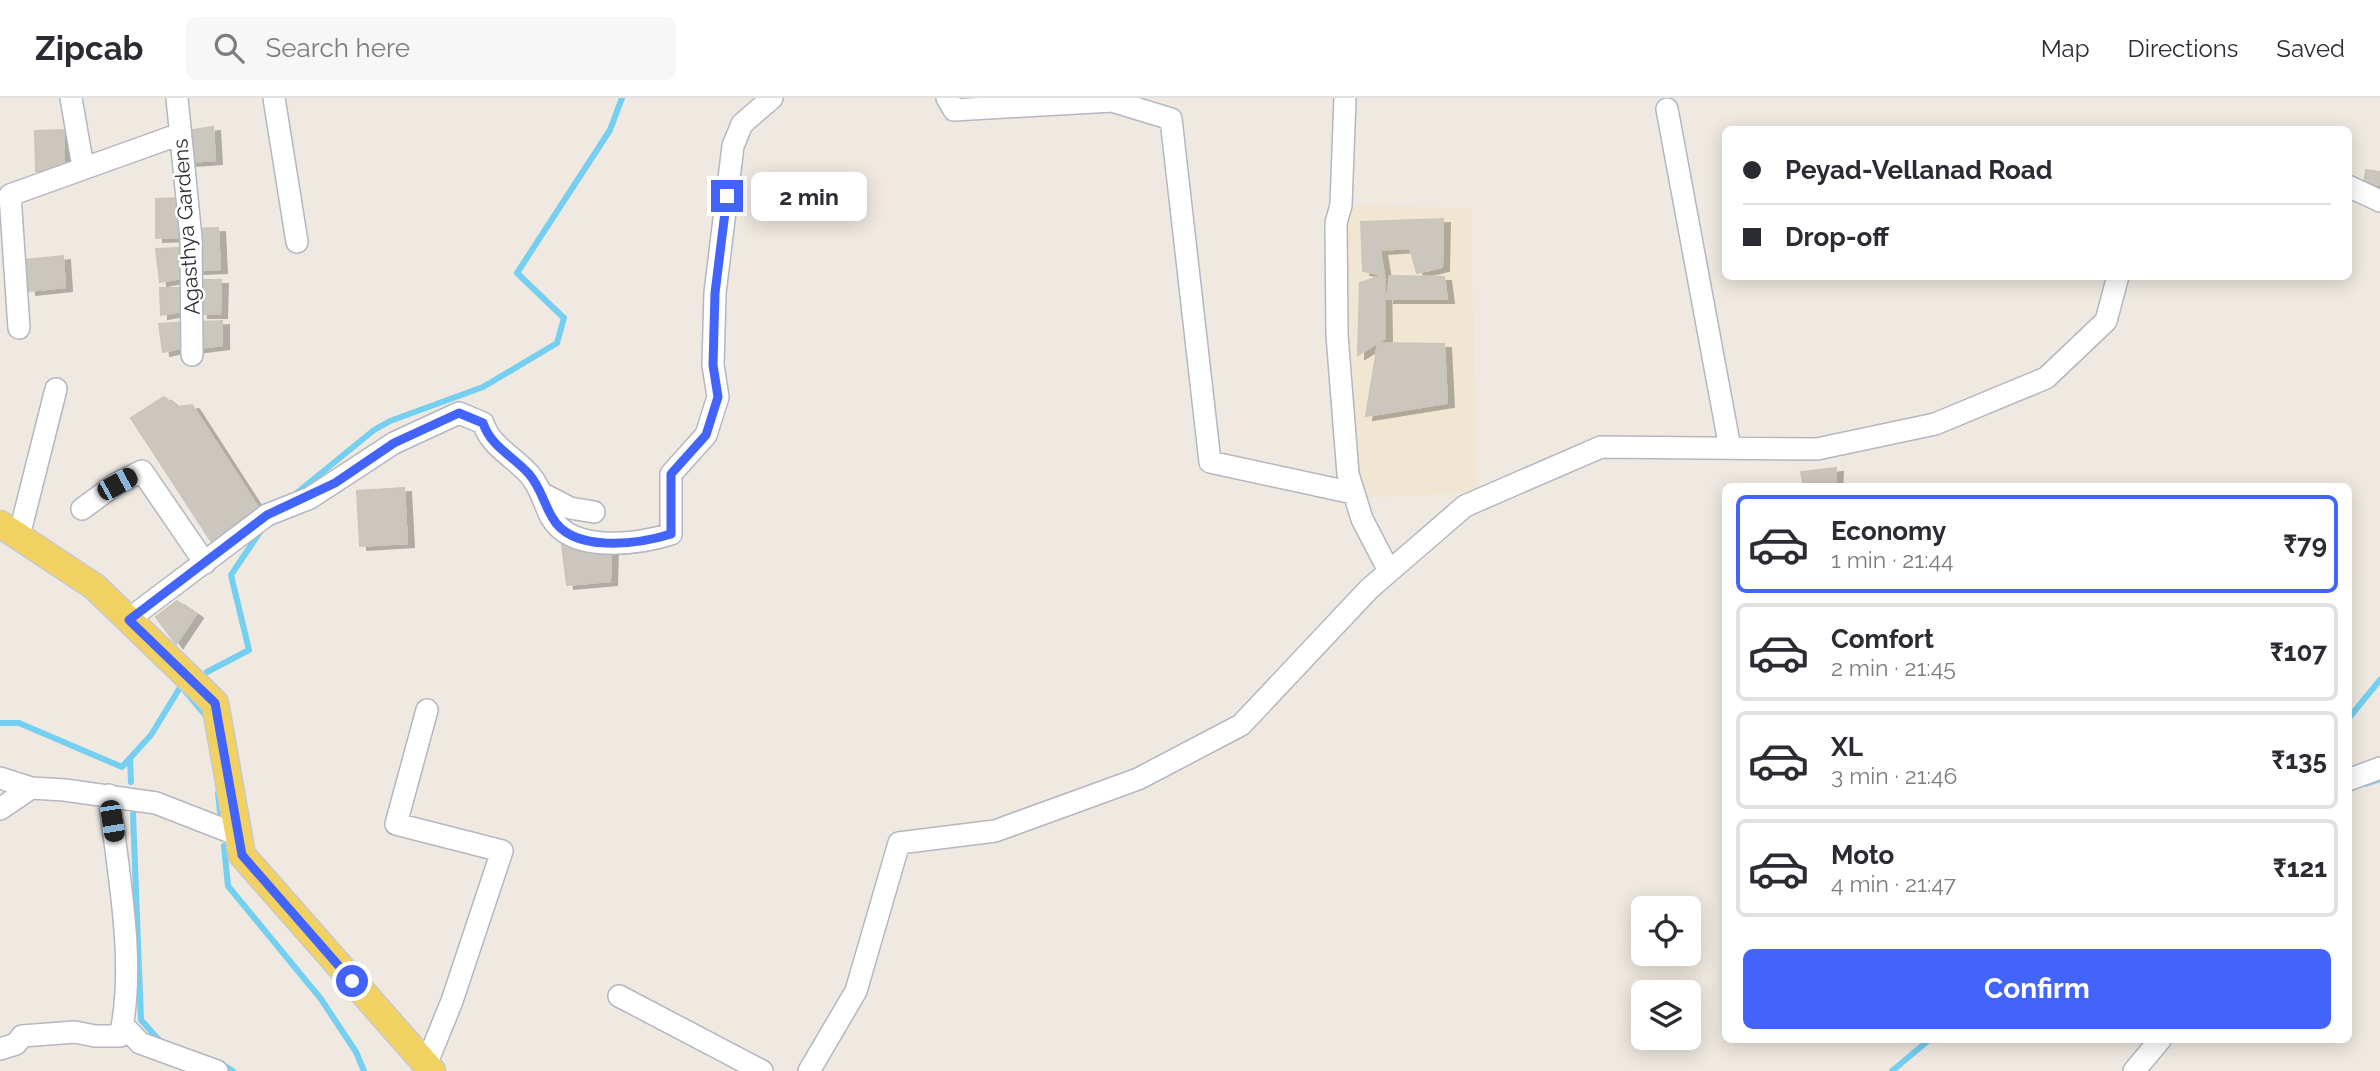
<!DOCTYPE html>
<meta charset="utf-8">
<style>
:root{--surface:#fff;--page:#f7f7f7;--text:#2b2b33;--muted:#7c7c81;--line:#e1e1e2;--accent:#4264fb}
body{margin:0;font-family:Raleway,sans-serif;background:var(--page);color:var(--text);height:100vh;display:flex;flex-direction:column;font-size:26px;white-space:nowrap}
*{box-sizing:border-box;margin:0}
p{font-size:23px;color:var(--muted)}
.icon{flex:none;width:38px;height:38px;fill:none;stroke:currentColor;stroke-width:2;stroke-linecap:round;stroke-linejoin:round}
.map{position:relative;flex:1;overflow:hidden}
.panel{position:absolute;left:1722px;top:385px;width:630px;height:560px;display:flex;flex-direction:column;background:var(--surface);border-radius:10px;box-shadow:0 4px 18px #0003}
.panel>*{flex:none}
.top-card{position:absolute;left:1722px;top:28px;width:630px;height:154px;border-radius:10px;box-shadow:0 4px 18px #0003;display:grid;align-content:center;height:154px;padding:0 21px;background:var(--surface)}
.tools{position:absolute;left:1631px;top:798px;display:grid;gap:14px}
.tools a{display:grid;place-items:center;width:70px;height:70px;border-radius:10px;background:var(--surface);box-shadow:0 4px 18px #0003;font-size:35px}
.end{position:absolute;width:32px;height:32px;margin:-16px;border:9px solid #4264fb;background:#fff;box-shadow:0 0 0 4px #fff}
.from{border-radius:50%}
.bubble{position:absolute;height:49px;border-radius:10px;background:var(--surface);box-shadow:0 4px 18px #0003;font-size:23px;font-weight:700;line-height:49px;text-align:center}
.car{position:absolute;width:21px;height:42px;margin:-21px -10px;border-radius:9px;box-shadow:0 0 5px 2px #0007;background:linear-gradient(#222 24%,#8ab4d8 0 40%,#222 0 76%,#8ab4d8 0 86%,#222 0)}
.top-card b{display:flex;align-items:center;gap:24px;height:66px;font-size:26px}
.top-card b+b{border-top:2px solid var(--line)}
.top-card i{width:18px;height:18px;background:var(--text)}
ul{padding:12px 0 0;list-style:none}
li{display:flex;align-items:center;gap:21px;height:98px;margin:0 14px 10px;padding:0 7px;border:4px solid var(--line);border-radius:10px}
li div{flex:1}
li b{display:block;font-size:26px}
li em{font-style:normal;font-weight:700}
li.selected{border-color:var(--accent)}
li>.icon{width:63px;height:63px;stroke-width:1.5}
.primary-button{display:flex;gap:14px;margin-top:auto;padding:14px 21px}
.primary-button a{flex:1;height:80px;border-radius:10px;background:var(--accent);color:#fff;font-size:28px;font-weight:700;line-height:80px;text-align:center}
header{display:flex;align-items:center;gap:42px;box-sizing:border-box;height:98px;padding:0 35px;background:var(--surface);border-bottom:2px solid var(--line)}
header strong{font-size:33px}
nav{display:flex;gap:38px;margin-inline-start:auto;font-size:24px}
.search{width:490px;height:63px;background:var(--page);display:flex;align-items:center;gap:18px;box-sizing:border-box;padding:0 24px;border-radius:10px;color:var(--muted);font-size:26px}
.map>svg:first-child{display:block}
.education{fill:#f0e6d1}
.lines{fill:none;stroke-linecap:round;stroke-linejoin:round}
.stream{stroke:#75cff0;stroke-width:6}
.building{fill:#cbc7bf;stroke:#cbc5ba;stroke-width:2;filter:url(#shadow)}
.minor-casing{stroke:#b4b7c1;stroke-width:24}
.major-casing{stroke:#c9c9c9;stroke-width:29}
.minor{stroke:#fff;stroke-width:21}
.major{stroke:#f2d163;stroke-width:26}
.route{stroke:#4264fb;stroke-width:9}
.labels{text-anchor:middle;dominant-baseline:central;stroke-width:5;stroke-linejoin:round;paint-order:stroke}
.street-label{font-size:21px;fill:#2e2e2e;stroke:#fff}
</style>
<header>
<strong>Zipcab</strong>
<div class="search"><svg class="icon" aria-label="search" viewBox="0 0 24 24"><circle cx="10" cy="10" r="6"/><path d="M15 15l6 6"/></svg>Search here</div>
<nav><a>Map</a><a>Directions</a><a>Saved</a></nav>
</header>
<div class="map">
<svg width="2380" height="973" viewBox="0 0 2380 973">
<defs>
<filter id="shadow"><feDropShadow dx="7" dy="4" stdDeviation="0" flood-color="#0004"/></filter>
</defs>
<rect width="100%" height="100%" fill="#efe9e1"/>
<path class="education" d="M1345,107l126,3 6,284 -129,7z"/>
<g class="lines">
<path class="stream" d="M293,398l81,-66 16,-9 93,-34 74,-44 7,-25 -47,-45 93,-143 12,-32
M207,574l42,-22 -18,-75 31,-46
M2348,621l32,-39
M0,625h19l103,44 29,-32 30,-49 26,31
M130,660l1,24
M2365,686l15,-5
M218,695l2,19
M133,716l8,206 18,20
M224,748l4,40 93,113 35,53 8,19
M218,964l15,9
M1892,973l37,-31"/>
</g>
<path class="building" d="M213,29l2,33 -26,2 -3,-31z
M64,32v41h-28l-1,-40z
M2366,72l14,2v13l-16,-2z
M178,100l2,39 -24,1v-39z
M1443,121l-1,48 -25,6 -7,-25 -30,2 4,25 -21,-4 -2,-49z
M218,130l2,41 -24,1 -2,-41z
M179,150l2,30 -21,4 -4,-33z
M63,158l2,31 -36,4 -4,-31z
M1384,177l1,63 -27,17 2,-72z
M1390,178l54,1 3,22h-60z
M197,182h24l-1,34h-19z
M160,190h21l1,23 -21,4z
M222,223v24l-24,3 1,-26z
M186,224l-1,25 -22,5 -4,-28z
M1378,245l66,1 3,59 -81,13z
M164,299l13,10 15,-2 69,107 -48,32 -82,-126z
M1836,370l-1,18h-31l-3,-14z
M404,390l3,55 -47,3 -3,-55z
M561,439l50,10 -1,34 -43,4z
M177,503l19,13 -20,30 -20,-27z"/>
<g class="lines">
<g class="minor-casing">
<path id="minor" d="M71,0l12,69
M177,0l14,140 1,117
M274,0l23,144
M947,0l7,12 158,-9 59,18 39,343 143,31
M1345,0l-4,107 -5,18 1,112 11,139 14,45 27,52
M1667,11l63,339
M2348,88l32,15
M19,230l-9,-133 170,-61
M543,396l27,14 24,4
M82,411l34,-25 26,-13 63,92
M19,438l37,-147
M129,521l138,-104 43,-17 84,-55 65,-30 24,10c8,24 30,33 46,51 12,13 14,28 22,43 21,37 88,27 120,17v-60l35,-39 12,-38 -5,-32 2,-72 18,-147 9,-22 30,-26
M0,680l31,10
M2348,682l32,-12
M0,711l31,-21 34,2 91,13 82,32
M619,898l143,75
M123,927l17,18 77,28
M0,951l16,-5 6,-8 53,-4 20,4h25c17,-71 -3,-169 -11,-241
M426,967l26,-64 50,-150 -106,-27 31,-114
M809,973l47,-80 43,-148 96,-12 143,-52 103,-54 128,-136 96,-83 136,-59 216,2 118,-25 111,-46 60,-57 12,-45
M2134,973l26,-31"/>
</g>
<g class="major-casing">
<path id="major" d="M0,426l95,63 120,116 27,152 190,216"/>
</g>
<use href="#minor" class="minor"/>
<use href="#major" class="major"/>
</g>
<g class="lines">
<path class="route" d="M352,883l-110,-126 -27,-152 -86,-83 138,-105 68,-32 59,-40 65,-30 24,10c8,24 30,33 46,51 12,14 14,28 23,43 20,37 87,27 119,17v-60l35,-39 12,-38 -5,-32 2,-72 12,-97"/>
</g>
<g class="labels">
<g class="street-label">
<text transform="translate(186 129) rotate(-94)">Agasthya Gardens</text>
</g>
</g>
</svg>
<div class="tools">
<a><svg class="icon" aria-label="locate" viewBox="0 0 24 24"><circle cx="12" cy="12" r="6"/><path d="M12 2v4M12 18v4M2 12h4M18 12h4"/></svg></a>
<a><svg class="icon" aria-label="layers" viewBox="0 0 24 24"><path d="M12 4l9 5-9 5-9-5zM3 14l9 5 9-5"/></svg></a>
</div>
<i class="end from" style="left:352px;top:883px"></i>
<i class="end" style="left:727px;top:98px"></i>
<div class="bubble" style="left:751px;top:74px;width:116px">2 min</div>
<i class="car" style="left:117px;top:386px;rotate:61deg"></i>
<i class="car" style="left:112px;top:723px;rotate:171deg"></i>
<div class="top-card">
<b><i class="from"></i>Peyad-Vellanad Road</b>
<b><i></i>Drop-off</b>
</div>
<section class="panel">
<ul>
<li class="selected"><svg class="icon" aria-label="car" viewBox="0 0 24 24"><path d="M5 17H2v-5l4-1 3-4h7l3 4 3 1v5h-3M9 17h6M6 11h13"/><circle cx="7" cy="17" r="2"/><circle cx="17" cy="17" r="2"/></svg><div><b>Economy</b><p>1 min · 21:44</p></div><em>₹79</em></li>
<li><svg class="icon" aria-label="car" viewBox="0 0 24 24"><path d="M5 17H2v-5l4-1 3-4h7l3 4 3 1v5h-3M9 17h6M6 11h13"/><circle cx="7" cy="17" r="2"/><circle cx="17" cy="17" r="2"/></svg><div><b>Comfort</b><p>2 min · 21:45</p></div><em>₹107</em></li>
<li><svg class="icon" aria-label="car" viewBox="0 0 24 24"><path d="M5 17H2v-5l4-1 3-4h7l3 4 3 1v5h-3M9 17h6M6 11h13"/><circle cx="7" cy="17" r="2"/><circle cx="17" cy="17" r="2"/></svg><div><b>XL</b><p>3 min · 21:46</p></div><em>₹135</em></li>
<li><svg class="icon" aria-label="car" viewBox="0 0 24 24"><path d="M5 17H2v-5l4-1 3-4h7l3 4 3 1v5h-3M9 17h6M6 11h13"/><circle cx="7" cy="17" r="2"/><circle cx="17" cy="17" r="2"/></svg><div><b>Moto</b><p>4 min · 21:47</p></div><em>₹121</em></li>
</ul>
<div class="primary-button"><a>Confirm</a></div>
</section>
</div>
